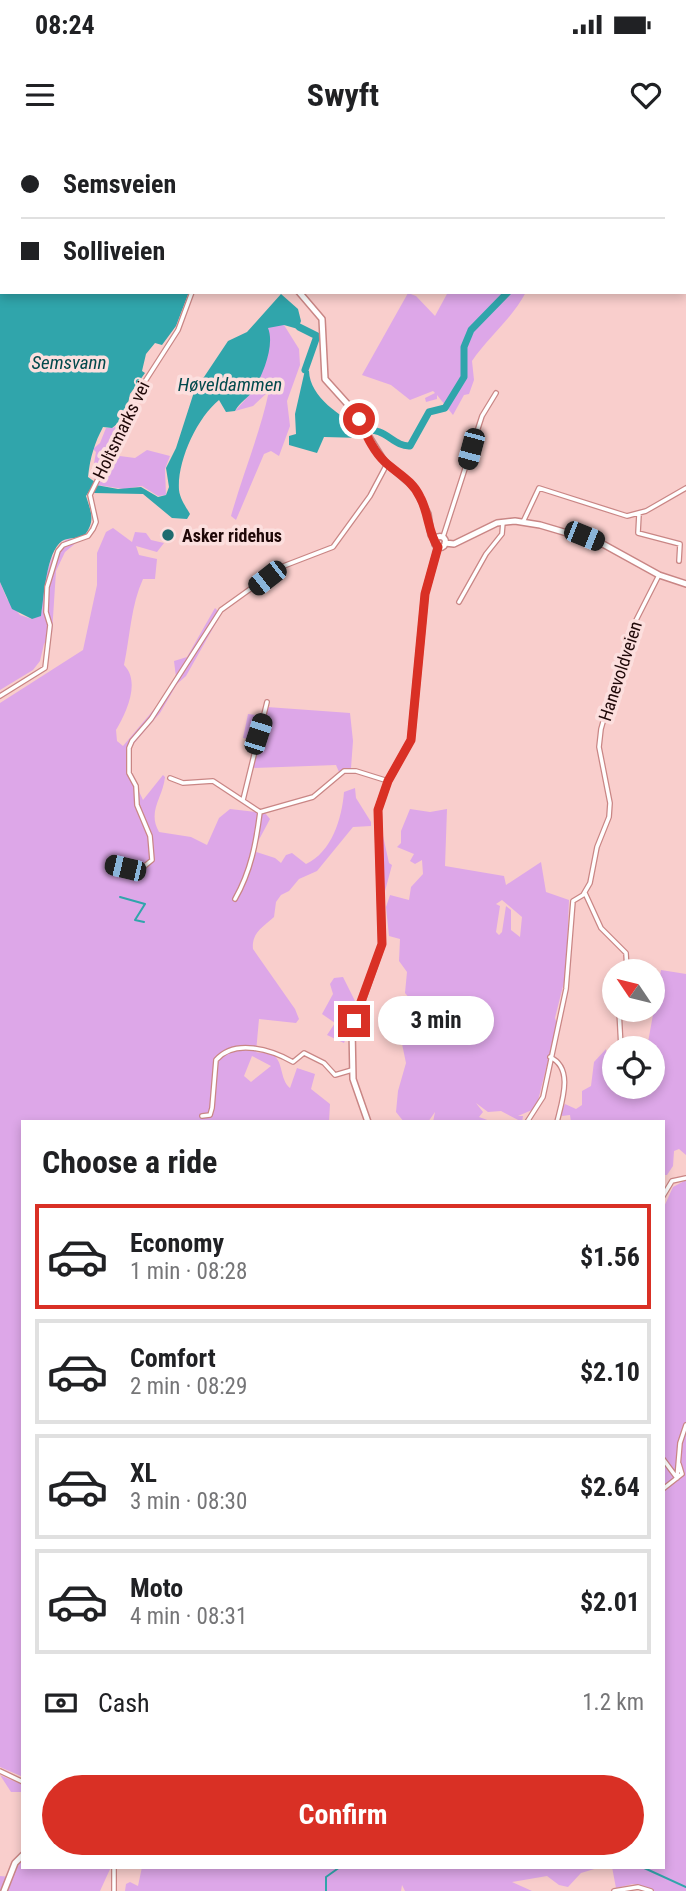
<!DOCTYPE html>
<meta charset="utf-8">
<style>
:root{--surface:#fff;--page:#f6f6f6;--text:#202124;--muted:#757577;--line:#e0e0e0;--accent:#d93025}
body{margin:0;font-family:"Roboto Condensed",sans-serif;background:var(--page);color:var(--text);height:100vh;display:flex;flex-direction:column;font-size:26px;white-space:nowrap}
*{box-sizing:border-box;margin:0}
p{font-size:23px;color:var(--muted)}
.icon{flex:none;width:38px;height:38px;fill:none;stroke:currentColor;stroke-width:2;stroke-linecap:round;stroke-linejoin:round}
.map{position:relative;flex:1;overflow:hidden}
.details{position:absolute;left:21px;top:980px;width:644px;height:749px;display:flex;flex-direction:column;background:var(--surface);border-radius:0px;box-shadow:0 4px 10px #0003}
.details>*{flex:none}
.top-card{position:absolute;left:0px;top:0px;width:686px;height:154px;box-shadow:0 4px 10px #0003;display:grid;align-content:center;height:154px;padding:0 21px;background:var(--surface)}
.needle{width:46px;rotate:305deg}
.tools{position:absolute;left:602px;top:819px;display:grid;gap:14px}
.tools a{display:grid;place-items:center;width:63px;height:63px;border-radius:50%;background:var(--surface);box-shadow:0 4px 10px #0003;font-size:35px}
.end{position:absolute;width:32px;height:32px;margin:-16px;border:9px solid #d93025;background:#fff;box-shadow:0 0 0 4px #fff}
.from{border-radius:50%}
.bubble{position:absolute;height:49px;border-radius:24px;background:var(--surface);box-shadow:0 4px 10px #0003;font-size:23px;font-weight:700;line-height:49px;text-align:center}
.car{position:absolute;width:21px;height:42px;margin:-21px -10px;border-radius:9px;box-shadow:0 0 5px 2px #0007;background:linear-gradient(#222 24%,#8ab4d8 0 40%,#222 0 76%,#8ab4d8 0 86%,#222 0)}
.top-card b{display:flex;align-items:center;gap:24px;height:66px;font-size:26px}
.top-card b+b{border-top:2px solid var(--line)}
.top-card i{width:18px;height:18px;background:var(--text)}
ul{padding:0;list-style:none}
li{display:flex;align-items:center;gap:21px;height:105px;margin:0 14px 10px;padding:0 7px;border:4px solid var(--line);border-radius:0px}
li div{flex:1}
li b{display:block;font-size:26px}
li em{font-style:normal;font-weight:700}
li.on{border-color:var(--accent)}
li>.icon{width:63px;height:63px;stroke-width:1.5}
h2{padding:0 21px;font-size:32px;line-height:84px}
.pay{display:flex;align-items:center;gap:18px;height:77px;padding:0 21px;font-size:26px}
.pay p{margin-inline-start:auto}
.action{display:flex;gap:14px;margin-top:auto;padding:14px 21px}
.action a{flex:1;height:80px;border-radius:42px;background:var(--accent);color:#fff;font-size:28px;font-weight:700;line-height:80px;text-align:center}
.status{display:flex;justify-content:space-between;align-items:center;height:49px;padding:0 35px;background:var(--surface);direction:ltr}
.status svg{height:19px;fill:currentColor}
header{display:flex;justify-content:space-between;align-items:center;height:91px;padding:0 21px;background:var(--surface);font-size:32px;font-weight:700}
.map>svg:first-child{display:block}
.green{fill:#dda7e8;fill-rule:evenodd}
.water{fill:#30a5ab}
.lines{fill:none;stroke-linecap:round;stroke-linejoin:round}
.stream{stroke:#30a5ab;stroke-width:2}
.river{stroke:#30a5ab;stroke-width:7}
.street-casing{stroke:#c98685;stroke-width:6}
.secondary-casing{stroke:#c98685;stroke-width:8}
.street{stroke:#fff;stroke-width:3.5}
.secondary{stroke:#fff;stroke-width:5}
.route{stroke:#d93025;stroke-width:9}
.poi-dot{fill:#1f6b6f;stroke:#fcdfde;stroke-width:2.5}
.labels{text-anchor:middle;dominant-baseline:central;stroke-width:7;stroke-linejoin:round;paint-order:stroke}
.street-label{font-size:18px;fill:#1f0808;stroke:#fcdfde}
.poi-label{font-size:18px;font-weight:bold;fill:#1f0808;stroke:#fcdfde;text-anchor:start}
.water-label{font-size:19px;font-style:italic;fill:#01494c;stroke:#fcdfde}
</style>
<div class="status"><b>08:24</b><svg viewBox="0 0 49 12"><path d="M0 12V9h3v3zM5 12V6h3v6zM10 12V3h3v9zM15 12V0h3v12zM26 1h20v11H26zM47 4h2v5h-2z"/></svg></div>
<header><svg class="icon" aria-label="menu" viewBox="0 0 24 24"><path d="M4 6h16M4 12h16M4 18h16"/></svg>Swyft<svg class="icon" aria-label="heart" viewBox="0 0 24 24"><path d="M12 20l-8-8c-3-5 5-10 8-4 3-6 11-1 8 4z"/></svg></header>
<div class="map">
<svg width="686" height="1751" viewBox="0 0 686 1751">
<rect width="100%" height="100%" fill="#f9cecc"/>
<path class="green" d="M448,152h78c-14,27 -37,44 -54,69l2,19 -5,14 -5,1 -11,20 -16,-20v4l-11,3 -1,-4 10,-5 -2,-2 -23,9 -19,-15 -29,-10 46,-82 8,3 19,20z
M272,185h12l15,24 1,16 -13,36 3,25 -11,30 -8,-5 -7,3 -28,66 -5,-4c12,-43 29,-82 38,-125l-16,15 -18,5 18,-20 13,-32 2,-31z
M123,282l-28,57 -3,-4 4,-23 -3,-3 7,-6 6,-15h7z
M147,310l23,6 -5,13 1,26 -8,1 -16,-10 -18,3 -27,-4 15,-30 23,3z
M113,388l19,14 3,-10 11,1 5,7 13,3 -7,9 -21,-6 3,9 18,4 -2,20h-12c-12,26 -13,57 -19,86 17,17 2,48 -8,65l1,11 6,5 33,-39 20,-30 -2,-16 13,-4 28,-49 6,6 -35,62 -9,8 -17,29 -30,35 -2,20 15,32 20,-25 2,2c-2,21 -18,34 -6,55l32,5 16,8 12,-27 11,-9 35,4 5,6 -17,32 22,7 6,5 5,-8 6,-2 14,11c26,-12 36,-46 38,-72l11,-4 1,10 15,24v4l-18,1 -36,44 -18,8 -10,12 -8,4 -5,7 -2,15c-10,9 -23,16 -21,32l42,60 4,10 -3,4 -37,-4 -3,33c5,2 9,-1 15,2 13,5 8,25 19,34l7,-20 18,6 -4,15 19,15 -1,18h-306v655l-23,-10v-1064l83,-53 14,-65v-32l9,-21zM252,916l19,10 -20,16 -7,-6z
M68,399h9v3l-12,10 -9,19 -4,62 -8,11 -4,17 -7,9 -33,20v-108l7,17 13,16 12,4 10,-8c-1,-18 7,-65 26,-72z
M267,567l83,6 3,28 -2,27 -12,4 -3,-7 -84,3z
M248,574l9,1 -4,25 -10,-2z
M410,669l20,3 17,-3 -2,57 59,10 2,9 35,-23 5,30 23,8 -3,74 -11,44 2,6 -19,77 -6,9 -14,6h5l-1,6 -21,-11 -13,1 -12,-9 7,9 -4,5 14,5h-60l2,-10 -7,10h-24l-8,-10 2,-21 8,-28 -5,-24 11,-25 -6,-7 4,-8 -5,-6 2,-21 -8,-11 1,-22 -11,-3 -3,-29 4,-12 19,5 2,-13 12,-13 -1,-14 -7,4 -5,-3 4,-7 -17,-7 4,-4v-12zM502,760l20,17 -2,20 -9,-7v-20l-5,-4 -4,26 -3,3 -3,-3 4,-26 -4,-2z
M383,696l6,27 3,2 -7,26 -3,-3z
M661,830l25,4v181l-7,-6 -5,2 -1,15 -6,9h-4v-53h-92l-1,-7 -8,1 -1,-3 4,-9 11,5 6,-4v-14l9,-5 3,-24 12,-13 1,8h7v30h39v-39h-6z
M343,837l13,26 -7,22 -5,4 3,6 -3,8 -17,-8 8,-12 -13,-9 11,-20 -3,-10 4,-6z
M686,1040v711h-31l-22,-7 -17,4 -4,-21h51v-658l10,-22z
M0,1635l23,10v7h-12z
M23,1719v8h88l-11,24h-100v-15l10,1z
M142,1727h459l-20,6 -13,14 -9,-2 -12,-9 -35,6 20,9h-127l-3,-6 -1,6h-276l1,-7 4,-2 8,4z"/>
<path class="water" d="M0,0h260l-258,2v150h187l-13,34 -14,19 -7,-2 -9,11 -4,17 3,2 -15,21 -5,24 -13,10 -9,-1c-8,15 -13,30 -15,50l7,5 -9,14c5,16 10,25 -2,40 -7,3 -15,1 -22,5 -16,11 -18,57 -21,75l-9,3 -20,-10 -12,-27z
M281,154l17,15 3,12 -3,8 -14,-4 -16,3c7,17 -5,47 -15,63 -5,7 -13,11 -18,20l-9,1 -7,-12c-22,18 -42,61 -40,90 1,9 7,17 11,24l-3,5 -15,-1 -29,-24 -50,-1 3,-8 22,4 23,-2 17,10 8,-2 3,-8 -3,-19 10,-20 18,-56 34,-51 19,-9z
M305,230l4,1c1,27 32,45 52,57l12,-4 -2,9 -9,5 -38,-1 -7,16 -28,-8v-9l7,-2 -1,-20z"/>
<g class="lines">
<path class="stream" d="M120,757l25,7 -10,16 9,2
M642,1727l44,20
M326,1751v-14l14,-10"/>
<path class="river" d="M684,118h2
M299,187l18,9 -12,34
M364,291c21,-5 29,16 46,15l19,-34 16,-4 19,-31v-30l7,-17 37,-38"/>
<g class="street-casing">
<path id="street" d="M271,2l4,-2
M639,374l-1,19 42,11 -1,17
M523,382l16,-34 88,28 19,-5 40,-23
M443,397l39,-121 14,-23
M459,462l27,-48 16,-20 1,-12
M0,556l45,-28 5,-43 -4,-13 1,-25 11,-36 5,-6 25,-9 5,-7 3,-7 -6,-27 37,-74 8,-24 43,-67 14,-38
M170,638l13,5 30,-2 47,31 53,-15 31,-26h12l32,10
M243,660l24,-98
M108,724l33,5 11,-9 -2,-24 -13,-31 -1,-19 -7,-13v-25l3,-7 19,-22 70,-109 60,-43 52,-20 37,-51 17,-32
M585,753l16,35 25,25 1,18
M235,759c16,-28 21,-56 25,-87
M619,870l2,38
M550,917c24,11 12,44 7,65
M202,976l8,-1 2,-7 4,-48c19,-22 56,-10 77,2l11,-9 20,10 11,12 17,-5
M527,982l16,-25 23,-108 7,-88 10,-6 7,-12 7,-36 12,-30 1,-14 -11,-56 2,-18 26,-91 32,-63
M663,1056l9,-15 14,-3
M663,1319l14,19
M677,1338l3,-35 6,-18
M663,1349l19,-15 -3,-10
M0,1631l23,11
M114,1727v24
M614,1751l24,-4 13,4"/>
</g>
<g class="secondary-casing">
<path id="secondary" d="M293,2l1,-2
M299,152l23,27 3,60 27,30 32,52 31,27 13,26 3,21 5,4
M434.5 402a5.5 5.5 0 1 1 11 0a5.5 5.5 0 1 1-11 0Z
M445,403l9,1 43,-21 18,-2 25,4 61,18 58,32 27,9
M368,982l-15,-43 -1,-50 30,-85 -4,-134 10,-29 23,-41 14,-146 13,-47
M4,1751l11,-28 8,-8"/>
</g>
<use href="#street" class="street"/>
<use href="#secondary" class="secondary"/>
</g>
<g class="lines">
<path class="route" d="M354,881l28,-77 -4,-134 10,-29 23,-41 14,-146 13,-47c-10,-13 -9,-34 -18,-50 -8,-17 -22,-23 -35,-35 -12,-11 -19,-28 -26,-43"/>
</g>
<circle class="poi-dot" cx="168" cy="395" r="7"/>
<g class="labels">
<g class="street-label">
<text transform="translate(121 290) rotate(-64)">Holtsmarks vei</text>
<text transform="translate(620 531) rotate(-72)">Hanevoldveien</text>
</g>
<g class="poi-label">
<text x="182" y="395">Asker ridehus</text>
</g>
<g class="water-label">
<text x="69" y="222">Semsvann</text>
<text x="230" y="244">Høveldammen</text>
</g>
</g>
</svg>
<div class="tools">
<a><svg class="needle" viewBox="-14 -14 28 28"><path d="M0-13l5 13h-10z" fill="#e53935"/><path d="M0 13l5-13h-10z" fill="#757577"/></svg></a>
<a><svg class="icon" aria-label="locate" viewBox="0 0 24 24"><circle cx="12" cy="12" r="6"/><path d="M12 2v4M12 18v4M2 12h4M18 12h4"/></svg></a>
</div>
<i class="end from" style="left:359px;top:279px"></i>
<i class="end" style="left:354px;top:881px"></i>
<div class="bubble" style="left:378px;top:856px;width:116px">3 min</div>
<i class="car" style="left:471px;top:309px;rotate:195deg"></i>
<i class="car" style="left:584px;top:396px;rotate:112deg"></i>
<i class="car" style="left:267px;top:438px;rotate:232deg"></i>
<i class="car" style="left:258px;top:594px;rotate:18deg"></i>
<i class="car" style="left:125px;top:728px;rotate:283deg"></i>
<div class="top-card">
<b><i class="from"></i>Semsveien</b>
<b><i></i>Solliveien</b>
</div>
<section class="details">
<h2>Choose a ride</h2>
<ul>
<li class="on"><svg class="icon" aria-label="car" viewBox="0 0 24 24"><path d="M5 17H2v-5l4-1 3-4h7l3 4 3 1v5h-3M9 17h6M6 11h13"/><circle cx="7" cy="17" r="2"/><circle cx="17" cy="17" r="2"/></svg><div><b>Economy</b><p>1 min · 08:28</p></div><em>$1.56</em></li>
<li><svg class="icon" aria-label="car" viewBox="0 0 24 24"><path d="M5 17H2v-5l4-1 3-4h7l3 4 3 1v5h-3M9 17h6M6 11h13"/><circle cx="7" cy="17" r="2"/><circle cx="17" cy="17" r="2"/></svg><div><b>Comfort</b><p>2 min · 08:29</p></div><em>$2.10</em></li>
<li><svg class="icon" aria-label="car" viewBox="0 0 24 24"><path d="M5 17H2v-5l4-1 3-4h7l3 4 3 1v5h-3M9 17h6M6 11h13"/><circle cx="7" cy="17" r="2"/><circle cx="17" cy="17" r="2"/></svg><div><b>XL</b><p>3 min · 08:30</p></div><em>$2.64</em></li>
<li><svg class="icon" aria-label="car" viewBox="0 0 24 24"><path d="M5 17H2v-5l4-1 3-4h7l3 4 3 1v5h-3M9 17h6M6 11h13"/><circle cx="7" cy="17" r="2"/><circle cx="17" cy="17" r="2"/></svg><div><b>Moto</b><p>4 min · 08:31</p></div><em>$2.01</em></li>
</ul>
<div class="pay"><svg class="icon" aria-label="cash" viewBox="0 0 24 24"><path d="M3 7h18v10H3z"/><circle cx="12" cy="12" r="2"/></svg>Cash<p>1.2 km</p></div>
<div class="action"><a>Confirm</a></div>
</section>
</div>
